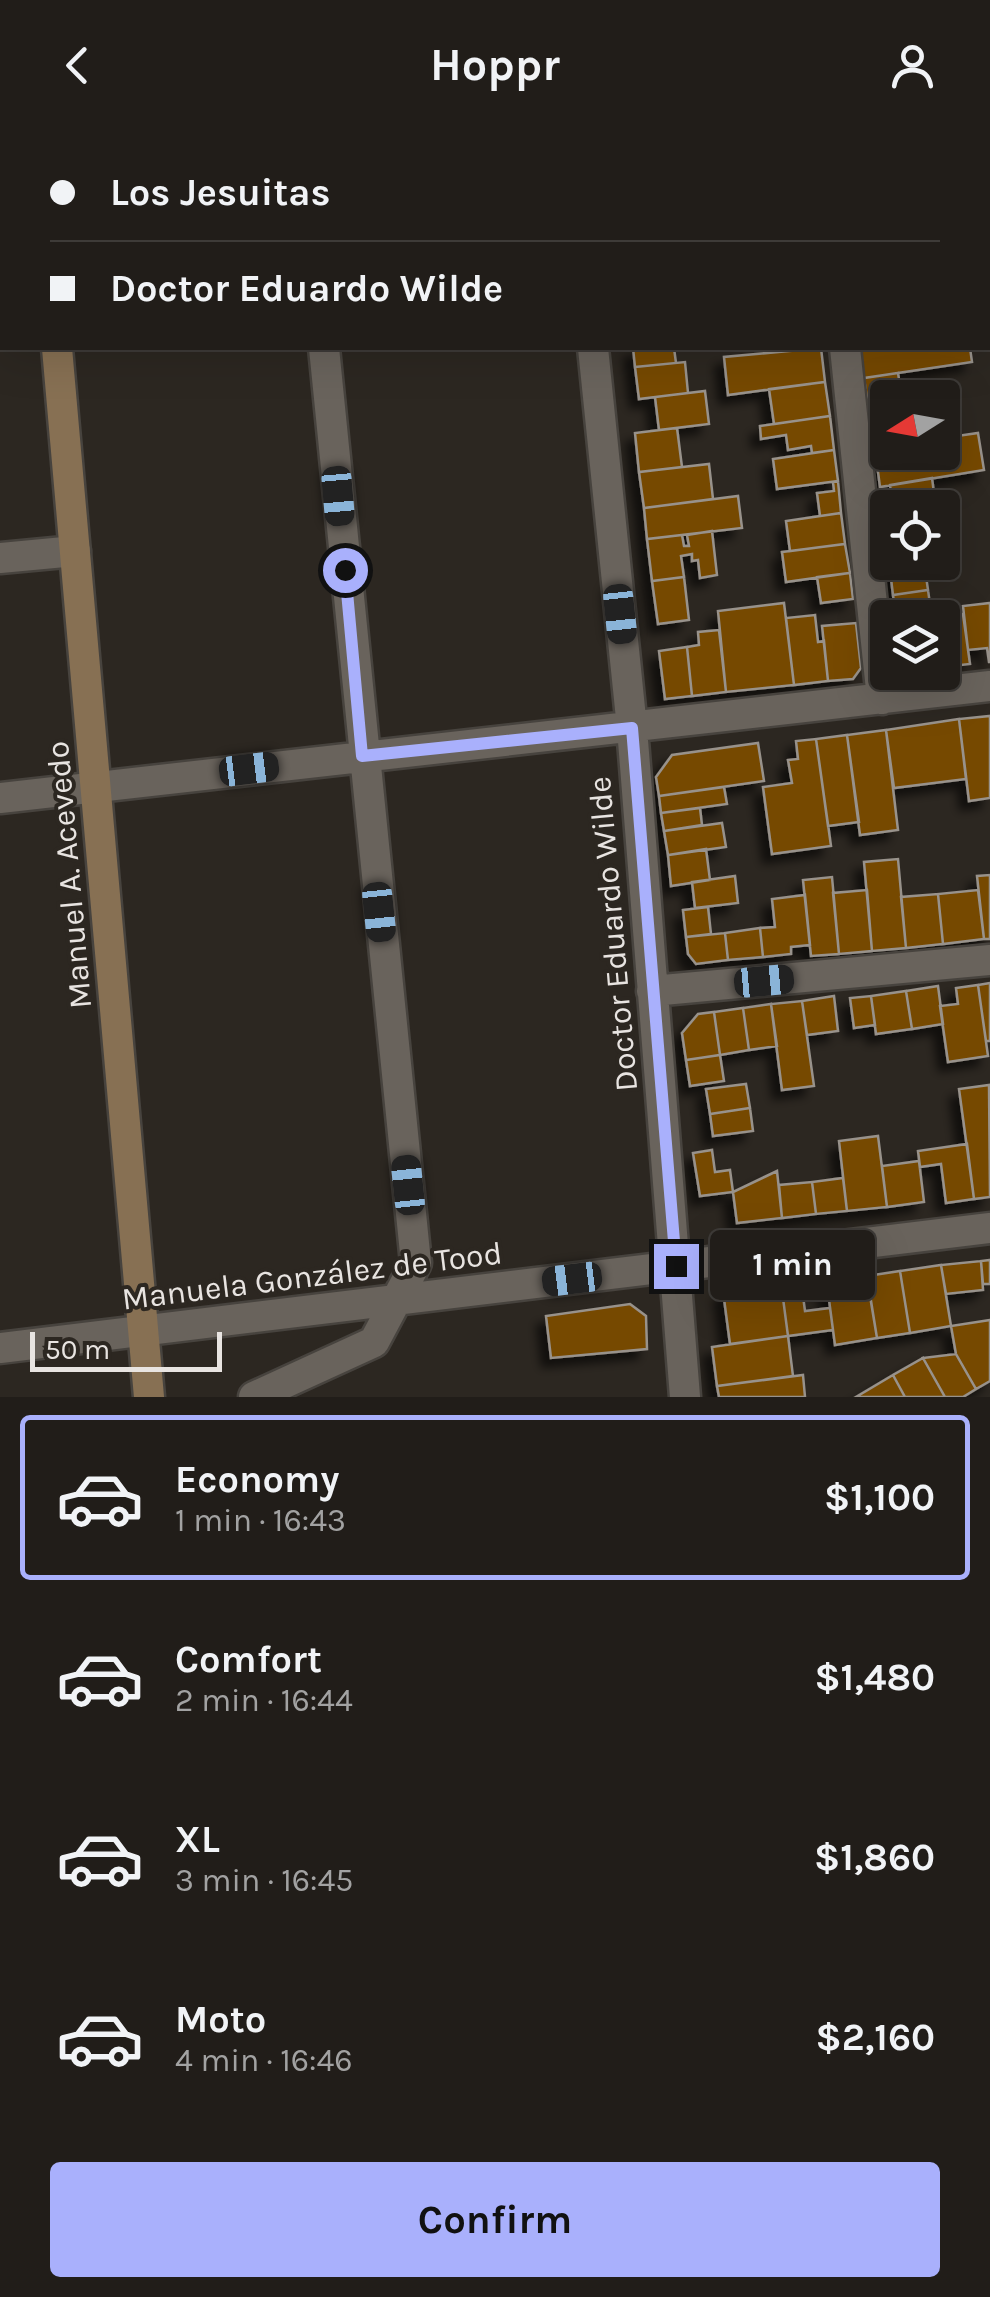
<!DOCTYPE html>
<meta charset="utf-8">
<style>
:root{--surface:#211d19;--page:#292622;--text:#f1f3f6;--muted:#a2a2a2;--line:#3e3b38;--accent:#a9b0fc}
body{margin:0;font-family:Karla,sans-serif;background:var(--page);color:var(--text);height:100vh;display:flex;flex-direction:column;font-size:38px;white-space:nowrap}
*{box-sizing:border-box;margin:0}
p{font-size:32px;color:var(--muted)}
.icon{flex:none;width:55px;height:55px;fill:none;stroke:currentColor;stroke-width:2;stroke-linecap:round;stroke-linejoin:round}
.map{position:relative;height:1267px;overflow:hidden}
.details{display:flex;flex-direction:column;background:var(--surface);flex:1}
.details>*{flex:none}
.banner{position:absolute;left:0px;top:0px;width:990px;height:220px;box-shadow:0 10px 40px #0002,0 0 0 2px var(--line);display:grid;align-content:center;height:220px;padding:0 50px;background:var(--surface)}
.needle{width:65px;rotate:259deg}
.buttons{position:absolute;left:870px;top:250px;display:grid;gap:20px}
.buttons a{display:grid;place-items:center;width:90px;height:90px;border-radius:10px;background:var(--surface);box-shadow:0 10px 40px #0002,0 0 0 2px var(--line);font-size:50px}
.scale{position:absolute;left:30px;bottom:25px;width:192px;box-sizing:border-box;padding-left:10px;border:5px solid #e8e4e1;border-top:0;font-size:28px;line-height:35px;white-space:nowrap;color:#e8e4e1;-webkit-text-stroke:8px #2c2721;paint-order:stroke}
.end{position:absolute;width:45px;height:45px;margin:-22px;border:12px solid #a9b0fc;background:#111;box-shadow:0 0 0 5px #111}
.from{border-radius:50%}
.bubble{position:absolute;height:70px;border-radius:10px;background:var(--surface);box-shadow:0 10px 40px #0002,0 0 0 2px var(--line);font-size:32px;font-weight:700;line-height:70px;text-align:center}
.car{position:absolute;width:30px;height:60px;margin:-30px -15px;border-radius:12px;box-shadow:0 0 8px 2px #0007;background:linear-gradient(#222 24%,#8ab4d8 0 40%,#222 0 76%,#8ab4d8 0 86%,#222 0)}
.banner b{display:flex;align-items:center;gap:35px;height:95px;font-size:38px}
.banner b+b{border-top:2px solid var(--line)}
.banner i{width:25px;height:25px;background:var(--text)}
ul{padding:18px 0 0;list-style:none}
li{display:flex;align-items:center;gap:30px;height:165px;margin:0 20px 15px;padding:0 30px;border:5px solid transparent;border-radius:10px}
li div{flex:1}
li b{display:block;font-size:38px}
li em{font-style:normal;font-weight:700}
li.current{border-color:var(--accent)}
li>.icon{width:90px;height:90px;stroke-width:1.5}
.primary-button{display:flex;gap:20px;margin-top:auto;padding:20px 50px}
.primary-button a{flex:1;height:115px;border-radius:10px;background:var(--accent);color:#111;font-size:40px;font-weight:700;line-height:115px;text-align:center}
header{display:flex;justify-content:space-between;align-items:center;height:130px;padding:0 50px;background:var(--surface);font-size:45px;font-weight:700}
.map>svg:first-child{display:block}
.building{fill:#764800;stroke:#98928b;stroke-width:2.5;filter:url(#shadow)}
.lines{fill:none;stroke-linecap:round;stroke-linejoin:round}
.street-casing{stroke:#47433e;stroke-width:35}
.secondary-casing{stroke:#47433e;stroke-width:35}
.street{stroke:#69635c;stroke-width:30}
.secondary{stroke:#877053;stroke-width:30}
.route{stroke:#a9b0fc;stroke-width:12}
.labels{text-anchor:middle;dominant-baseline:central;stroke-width:8;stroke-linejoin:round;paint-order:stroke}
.street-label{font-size:32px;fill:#e8e4e1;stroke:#2c2721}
</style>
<header><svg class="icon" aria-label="back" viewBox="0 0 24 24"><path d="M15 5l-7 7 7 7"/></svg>Hoppr<svg class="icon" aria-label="person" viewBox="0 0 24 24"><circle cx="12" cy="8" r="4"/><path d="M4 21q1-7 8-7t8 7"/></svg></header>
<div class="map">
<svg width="990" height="1267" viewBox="0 0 990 1267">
<defs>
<filter id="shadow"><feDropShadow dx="-9" dy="9" stdDeviation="5" flood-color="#0009"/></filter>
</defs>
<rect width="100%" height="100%" fill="#2c2721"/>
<path class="building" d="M611,0h74v2h-74z
M988,58l2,19 -2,46z
M633,218h41l2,15 -41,4z
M821,218l4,34 -97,13 -4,-38z
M859,218h111l2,14 -108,16z
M685,232l3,31 -49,6 -4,-32z
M898,243l4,25h-14v11l-19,3 -5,-34z
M825,252l5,34 -56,8 -5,-35z
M705,261l4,33 -50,6 -4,-33z
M888,279v38l-13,2 -6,-37z
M947,284l3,23 -8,1v-23z
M830,286l4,34 -22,3 -1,-7 -23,4 -2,-15 -25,4 -1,-13z
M677,298l5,39 -43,5 -4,-39z
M978,303l6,37 -104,17 -5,-38 46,3 1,7 31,-5 -3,-17z
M834,320l4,31 -61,8 -4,-30z
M709,334l4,35 -69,9 -5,-36z
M932,348l4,30h-43l-3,-23z
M838,351l3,32 -21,3 -3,-23 17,-2 -1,-9z
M738,366l4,32 -95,11 -3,-31z
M841,383l4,31 -55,7 -4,-30z
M712,401l5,44 -17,3 -2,-18 -6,1v-7l-11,2 3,21 -32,4 -5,-42 35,-4 2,11h5l-2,-11z
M845,414l5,29 -64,9 -4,-30z
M889,432h35l4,28 -35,5z
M850,443l3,26 -32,4 -4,-26z
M684,447l5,43 -31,4 -6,-43z
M928,460l4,28h-36l-3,-23z
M784,473l10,82 -68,7 -8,-81z
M990,473v59h-1l-2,-14 -19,2 -5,-44z
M963,484l7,50 -28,3v-49h-6z
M815,485l3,27 6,-1 4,40 -34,4 -8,-67z
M856,493l5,45 -8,11 -25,2 -6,-55z
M719,500l7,62 -34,4 -5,-49 12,-2 -1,-13z
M687,517l5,49 -27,3 -6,-48z
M990,586v82l-21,3 -10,-82z
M959,589l7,60 -72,9 -8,-58z
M886,600l12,100 -38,5 -13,-100z
M847,605l12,87 -31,4 -12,-87z
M816,609l15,107 -59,8 -9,-67 29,-4 -4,-23 10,-1 -2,-18z
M758,613l6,38 -105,15 -3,-19 16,-22z
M724,657l3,17 -66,9 -2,-17z
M700,678l2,17 -38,6 -3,-18z
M722,693l4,24 -58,8 -4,-24z
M706,719l4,31 -39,6 -3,-31z
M898,729l8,89 -34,3 -8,-89z
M990,745v64h-6l-7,-63z
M735,746l3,27 -43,5 -3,-26z
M832,747l7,77 -28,2 -8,-76z
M867,760l5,61 -33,3 -6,-61z
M978,760l6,49 -41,5 -5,-50z
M938,764l5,50 -37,4 -5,-51z
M805,765l5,50 -19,2v7l-28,3 -3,-29 15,-1 -3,-28z
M708,777l3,27 -25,3 -3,-27z
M760,798l3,29 -35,3 -3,-27z
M725,803l3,27 -32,4 -8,-10 -2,-17z
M990,853v58h-4l-8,-56z
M978,855l10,71 -40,6 -8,-56 18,-2 -2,-16z
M938,856l5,38 -31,5 -6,-38z
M906,861l6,38 -36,5 -5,-38z
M834,866l4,35 -31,4 -5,-34z
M871,866l4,29 -21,3 -4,-30z
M802,871l12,85 -32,4 -11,-86z
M771,874l6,42 -28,4 -6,-42z
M743,878l6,42 -29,5 -6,-43z
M714,882l6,43 -34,5 -4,-27 16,-19z
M720,925l4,26 -34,5 -4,-26z
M746,954l4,24 -40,6 -4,-25z
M989,955l1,112 -16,2 -15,-110z
M750,978l3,23 -40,5 -3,-22z
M878,1006l9,71 -40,4 -8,-70z
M967,1014l7,55 -28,4 -5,-39 -21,3 -2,-16z
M712,1020l3,22 15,-2 3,22 -33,4 -7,-43z
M919,1031l5,41 -37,5 -5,-41z
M777,1041l5,47 -45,5 -4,-31z
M843,1048l4,33 -31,3 -4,-32z
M812,1052l4,32 -34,4 -3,-33z
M990,1130v24h-7l-2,-23z
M981,1131l2,29 -37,4 -5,-29z
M941,1135l10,61 -41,7 -10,-62z
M900,1141l10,62 -33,5 -10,-62z
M842,1145l1,13 25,-4 9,54 -42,7 -9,-68z
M801,1151l4,30 25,-3 3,22 -45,6 -7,-53z
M781,1153l7,53 -58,8 -7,-53z
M630,1174l16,12 1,33 -96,9 -5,-42z
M990,1190v61l-14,8 -20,-35 -5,-28z
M788,1206l5,40 -76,10 -5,-39z
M956,1224l20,35 -13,8h-18l-22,-39z
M923,1228l22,39h-40l-12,-22z
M803,1245l2,22h-86l-2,-11z
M893,1245l12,22h-49z"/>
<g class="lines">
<g class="street-casing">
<path id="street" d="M303,0v2
M573,0v2
M593,218l39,380 53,669
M845,218l37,351
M0,428l75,-7
M0,668l990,-112
M652,861l338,-31
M0,1218l990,-120
M254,1267l120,-55 42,-79 -92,-915"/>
</g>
<g class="secondary-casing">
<path id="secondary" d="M38,0v2
M988,13l2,-1
M0,120l2,-1
M57,218l92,1049"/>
</g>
<use href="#street" class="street"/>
<use href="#secondary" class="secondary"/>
</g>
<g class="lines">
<path class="route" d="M345,440l17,186 270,-28 44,538"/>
</g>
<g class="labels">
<g class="street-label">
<text transform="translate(69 745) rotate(-95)">Manuel A. Acevedo</text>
<text transform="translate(613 804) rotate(-95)">Doctor Eduardo Wilde</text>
<text transform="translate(312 1146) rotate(-7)">Manuela González de Tood</text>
</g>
</g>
</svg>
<div class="buttons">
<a><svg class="needle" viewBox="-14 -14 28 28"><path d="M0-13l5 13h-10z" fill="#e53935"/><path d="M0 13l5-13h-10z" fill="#a2a2a2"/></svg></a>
<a><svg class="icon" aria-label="locate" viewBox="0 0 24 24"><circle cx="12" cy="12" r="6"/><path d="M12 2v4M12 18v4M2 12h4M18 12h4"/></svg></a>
<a><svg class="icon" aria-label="layers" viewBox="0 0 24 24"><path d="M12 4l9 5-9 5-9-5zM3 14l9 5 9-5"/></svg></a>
</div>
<div class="scale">50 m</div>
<i class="end from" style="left:345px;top:440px"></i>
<i class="end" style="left:676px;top:1136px"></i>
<div class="bubble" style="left:710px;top:1100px;width:165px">1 min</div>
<i class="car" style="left:338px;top:366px;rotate:175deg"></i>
<i class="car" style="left:620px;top:484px;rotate:174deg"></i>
<i class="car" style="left:249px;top:639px;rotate:83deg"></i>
<i class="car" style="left:379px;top:782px;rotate:174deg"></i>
<i class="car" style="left:764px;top:851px;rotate:85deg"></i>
<i class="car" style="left:408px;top:1055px;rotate:354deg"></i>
<i class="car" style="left:572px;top:1149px;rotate:263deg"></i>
<div class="banner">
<b><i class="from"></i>Los Jesuitas</b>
<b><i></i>Doctor Eduardo Wilde</b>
</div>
</div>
<section class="details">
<ul>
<li class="current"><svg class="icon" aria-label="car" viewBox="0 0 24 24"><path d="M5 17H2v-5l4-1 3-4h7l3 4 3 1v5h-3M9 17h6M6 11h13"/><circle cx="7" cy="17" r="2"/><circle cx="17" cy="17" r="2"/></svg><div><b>Economy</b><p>1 min · 16:43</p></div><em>$1,100</em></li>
<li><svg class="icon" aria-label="car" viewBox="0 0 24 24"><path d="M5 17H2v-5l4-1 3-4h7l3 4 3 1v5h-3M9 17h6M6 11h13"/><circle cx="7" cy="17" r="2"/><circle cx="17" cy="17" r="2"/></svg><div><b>Comfort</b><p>2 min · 16:44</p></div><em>$1,480</em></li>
<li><svg class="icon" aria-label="car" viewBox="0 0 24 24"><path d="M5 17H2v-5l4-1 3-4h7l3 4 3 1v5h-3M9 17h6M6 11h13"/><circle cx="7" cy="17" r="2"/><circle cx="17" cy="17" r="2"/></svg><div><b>XL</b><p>3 min · 16:45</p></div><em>$1,860</em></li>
<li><svg class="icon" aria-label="car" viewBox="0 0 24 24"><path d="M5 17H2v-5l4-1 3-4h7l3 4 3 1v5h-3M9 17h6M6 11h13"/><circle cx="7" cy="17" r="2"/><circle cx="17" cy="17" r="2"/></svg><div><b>Moto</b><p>4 min · 16:46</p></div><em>$2,160</em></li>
</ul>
<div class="primary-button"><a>Confirm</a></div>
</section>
